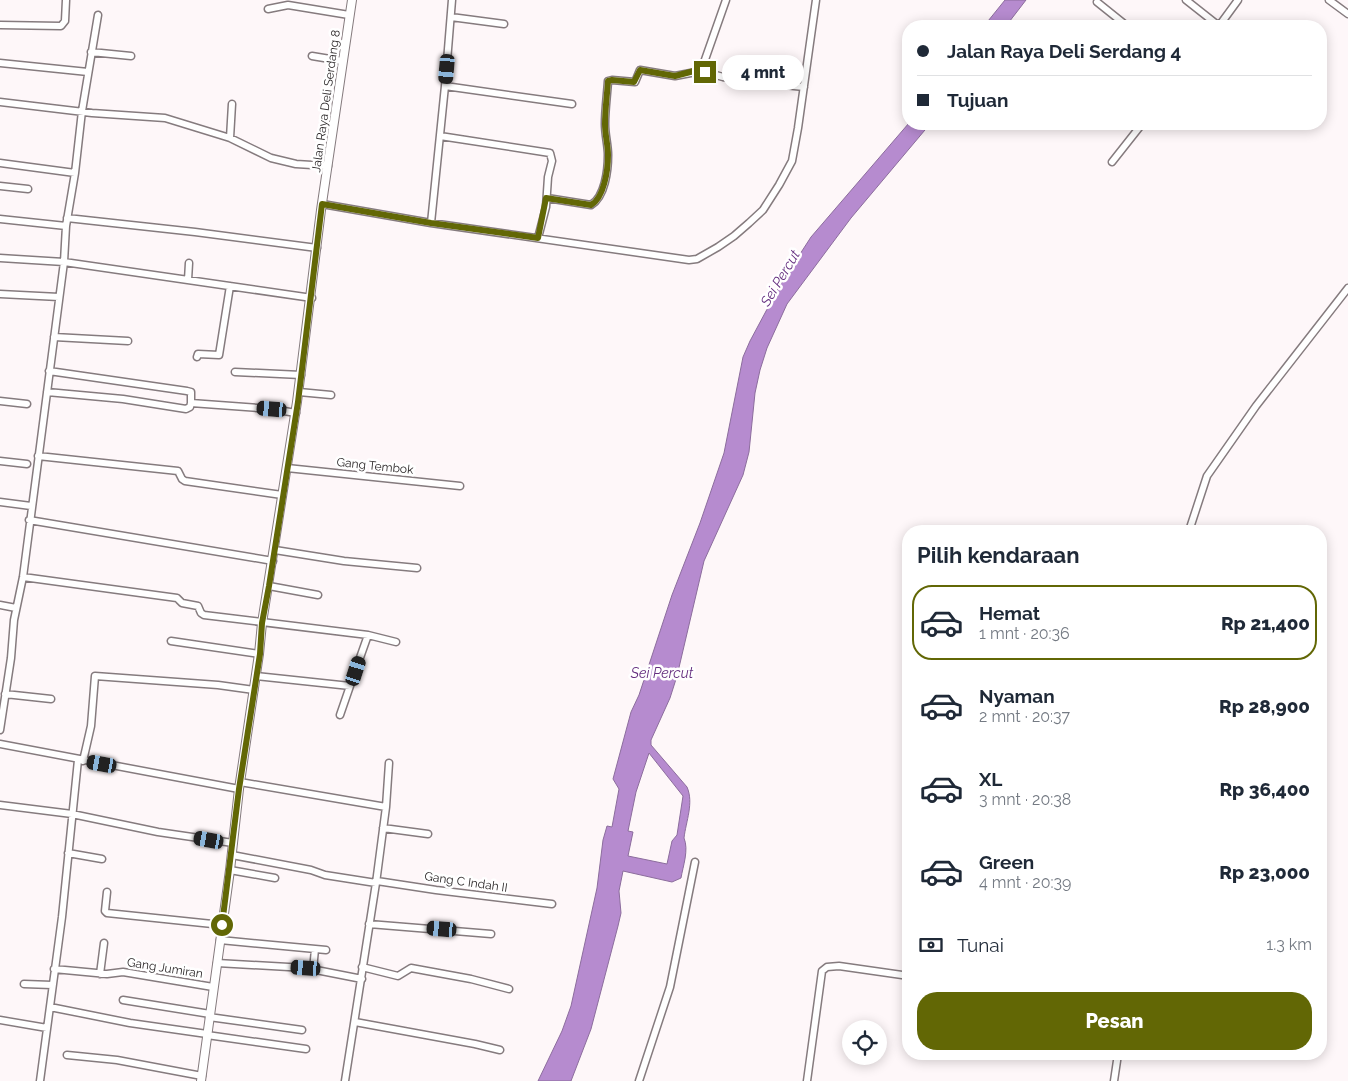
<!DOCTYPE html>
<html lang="id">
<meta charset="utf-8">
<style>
:root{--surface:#fff;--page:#f2f2f3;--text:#1f2937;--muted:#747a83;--line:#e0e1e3;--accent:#626705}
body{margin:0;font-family:Raleway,sans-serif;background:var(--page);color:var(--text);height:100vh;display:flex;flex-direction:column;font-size:19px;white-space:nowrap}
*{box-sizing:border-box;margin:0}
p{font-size:16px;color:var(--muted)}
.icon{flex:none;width:28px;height:28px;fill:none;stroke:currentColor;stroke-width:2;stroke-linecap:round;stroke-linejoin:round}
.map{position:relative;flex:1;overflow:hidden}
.side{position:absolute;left:902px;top:525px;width:425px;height:535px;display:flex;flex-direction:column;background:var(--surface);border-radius:20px;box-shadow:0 2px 12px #0003}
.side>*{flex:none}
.hud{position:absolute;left:902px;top:20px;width:425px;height:110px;border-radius:20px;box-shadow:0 2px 12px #0003;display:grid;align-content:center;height:110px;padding:0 15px;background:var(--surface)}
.fabs{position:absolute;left:842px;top:1020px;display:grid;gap:10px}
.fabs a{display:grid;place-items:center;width:45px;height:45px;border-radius:50%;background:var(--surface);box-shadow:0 2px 12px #0003;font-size:25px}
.end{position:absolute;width:22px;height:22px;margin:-11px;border:6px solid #626705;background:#fff;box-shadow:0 0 0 2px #fff}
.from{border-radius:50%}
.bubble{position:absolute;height:35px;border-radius:18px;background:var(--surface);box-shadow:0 2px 12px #0003;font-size:16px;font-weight:800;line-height:35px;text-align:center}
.car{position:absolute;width:15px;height:30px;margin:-15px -8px;border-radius:6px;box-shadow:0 0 4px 1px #0007;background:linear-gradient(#222 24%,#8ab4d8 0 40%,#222 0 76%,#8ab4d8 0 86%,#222 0)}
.hud b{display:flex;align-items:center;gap:18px;height:48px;font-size:19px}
.hud b+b{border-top:1px solid var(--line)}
.hud i{width:12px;height:12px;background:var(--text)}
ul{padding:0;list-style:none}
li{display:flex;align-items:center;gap:15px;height:75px;margin:0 10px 8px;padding:0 5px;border:2px solid transparent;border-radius:20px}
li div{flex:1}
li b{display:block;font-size:19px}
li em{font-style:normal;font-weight:800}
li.active{border-color:var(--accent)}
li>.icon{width:45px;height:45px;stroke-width:1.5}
h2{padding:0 15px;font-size:22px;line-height:60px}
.pay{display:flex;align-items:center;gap:12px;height:55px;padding:0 15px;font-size:19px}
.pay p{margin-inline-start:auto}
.primary-button{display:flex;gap:10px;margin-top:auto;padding:10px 15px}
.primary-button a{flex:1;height:58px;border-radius:20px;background:var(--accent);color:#fff;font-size:20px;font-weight:800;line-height:58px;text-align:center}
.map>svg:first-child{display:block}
.water{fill:#b68bcf;stroke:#8c6d9d;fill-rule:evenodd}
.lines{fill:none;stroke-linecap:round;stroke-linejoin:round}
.minor-casing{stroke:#857b7e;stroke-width:9}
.tertiary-casing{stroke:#857b7e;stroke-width:10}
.minor{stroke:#fff;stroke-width:6}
.tertiary{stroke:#fff;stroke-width:8}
.route{stroke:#626705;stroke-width:6}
.labels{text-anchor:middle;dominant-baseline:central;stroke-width:5;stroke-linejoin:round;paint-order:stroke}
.street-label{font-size:12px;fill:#2a2627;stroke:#fff}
.water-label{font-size:14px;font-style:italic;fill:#642e7f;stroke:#fff}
</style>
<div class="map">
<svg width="1348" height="1081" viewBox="0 0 1348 1081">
<rect width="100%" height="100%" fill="#fef7f9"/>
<path class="water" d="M1005,0h21l-20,26h-22z
M909,123l21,1 -79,94 -64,86 -20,44 -7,22 -5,23 -6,59 -6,23 -39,86 -27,115 -7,22 -19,42v5l36,42c7,16 -1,34 -3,51 5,12 -1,28 -3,40l-9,4 -49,-11 -4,20 2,22 -3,13 -27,103 -20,52h-33l24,-50 9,-25 26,-118 6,-48 4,-14 5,1 7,-38 -6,-10 18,-67 8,-17 33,-100 28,-72 24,-70 19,-96 7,-16 30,-56 31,-48zM649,753l34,43 -6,39 -5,6 -5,23 -39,-8 5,-24 -5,-1 8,-39z"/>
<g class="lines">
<g class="minor-casing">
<path id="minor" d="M726,0l-25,71 22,6 23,4 58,6
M1186,0l33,26
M1329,0l19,14
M1097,2l30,24
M268,9l20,-4 61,10
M451,17l53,7
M0,25l61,1 4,-5 1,-21
M1219,26l19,-26
M91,52l40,4
M312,56l30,5
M0,63l88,9
M445,86l127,18
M0,102l92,11 73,5 65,20 41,20 25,6 32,2
M440,136l110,17 2,8 -4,16 -2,30 -8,31
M230,138l2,-34
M1112,162l30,-38
M0,163l75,10
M0,186l28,3
M547,198l44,7c14,-8 17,-35 17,-50 0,-10 -3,-20 -3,-31 0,-14 2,-28 3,-43l4,-1 23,2 5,-12 35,6 26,-5
M322,204l109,19 258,37 8,-1 21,-12 16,-11 15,-13 14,-13 16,-25 13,-24 6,-33 18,-128
M67,218l128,14 122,16
M0,219l66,7
M431,223l14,-137 7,-86
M0,258l64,4 248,36
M188,280l1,-17
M0,294l59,3
M54,337l74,4
M197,357l1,-3 21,1 11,-69
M49,371l138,20 4,1v11l81,6 24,4
M235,372l66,3
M47,392l76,7 63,10 4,-2 1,-4
M299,392l32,3
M0,401l27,3
M38,456l140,15 4,8 3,2 97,14
M0,461l27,3
M287,468l173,18
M0,502l31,4
M29,520l244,41
M1189,531l18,-55 49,-70 92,-118
M275,550l69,11 73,7
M23,577l154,21 5,5 16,3 3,7 3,2 164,20 28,7
M269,586l49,9
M0,605l16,3
M171,641l88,13
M256,676l94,10 18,-51
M5,694l46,5
M340,715l10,-29
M0,730l11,-72 3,-38 9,-43 41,-315 2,-36 9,-53 7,-62 16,-96
M0,744l239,45
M83,761l8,-35 4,-50 123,9 36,5
M240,782l146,25 -10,76 -31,198
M0,805l72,9 86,18 75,11
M386,807l3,-44
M383,828l45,6
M68,853l34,6
M232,855l79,15 14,5 51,8
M230,870l45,8
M377,881l59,9 116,14
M107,892l-2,19 2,2 115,12
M369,924l122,10
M220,940l106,10
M217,963l89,5 56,11
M362,967l36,9 13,-8 60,11 38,10
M54,969l53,5 16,-2 90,15
M313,970l2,-21
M100,974l4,-31
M24,984l28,1
M123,1000l87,14
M50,1007l80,16 77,11
M209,1017l93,13
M0,1020l47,8
M355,1022l120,22 25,6
M207,1035l99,14
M67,1055l50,5 85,16
M40,1081l22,-164 16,-157
M639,1081l31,-94 25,-125
M807,1081l15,-110 5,-4 12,-1 70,10
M1114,1081l4,-27"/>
</g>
<g class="tertiary-casing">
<path id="tertiary" d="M201,1081l29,-211 9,-81 20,-135 3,-31 35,-221 24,-192 31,-210"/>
</g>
<use href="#minor" class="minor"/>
<use href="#tertiary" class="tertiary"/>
</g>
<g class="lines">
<path class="route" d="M222,925l17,-136 21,-135 2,-31 7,-37 29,-184 24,-198 109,19 107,15 8,-40 45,7c13,-7 17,-35 17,-50 0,-10 -3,-20 -3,-31 0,-14 2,-28 3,-43l4,-1 22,2 6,-12 35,6 19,-5 11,1"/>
</g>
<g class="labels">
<g class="street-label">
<text transform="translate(326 101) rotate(-82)">Jalan Raya Deli Serdang 8</text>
<text transform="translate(375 466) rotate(6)">Gang Tembok</text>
<text transform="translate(466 882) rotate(8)">Gang C Indah II</text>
<text transform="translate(165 968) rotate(9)">Gang Jumiran</text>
</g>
<g class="water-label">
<text transform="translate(780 278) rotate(-59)">Sei Percut</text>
<text x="662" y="673">Sei Percut</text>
</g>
</g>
</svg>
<div class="fabs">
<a><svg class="icon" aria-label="locate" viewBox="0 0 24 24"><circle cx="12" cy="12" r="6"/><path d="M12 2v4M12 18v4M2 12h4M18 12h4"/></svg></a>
</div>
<i class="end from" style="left:222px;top:925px"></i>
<i class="end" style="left:705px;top:72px"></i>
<div class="bubble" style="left:722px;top:55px;width:82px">4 mnt</div>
<i class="car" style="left:447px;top:69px;rotate:185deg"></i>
<i class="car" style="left:272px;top:409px;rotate:275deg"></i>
<i class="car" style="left:356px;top:671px;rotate:18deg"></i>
<i class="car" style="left:102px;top:764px;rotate:280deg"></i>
<i class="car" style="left:209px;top:840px;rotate:280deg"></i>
<i class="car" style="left:442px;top:929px;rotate:275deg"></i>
<i class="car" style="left:306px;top:968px;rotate:274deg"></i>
<div class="hud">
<b><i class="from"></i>Jalan Raya Deli Serdang 4</b>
<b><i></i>Tujuan</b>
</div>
<section class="side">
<h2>Pilih kendaraan</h2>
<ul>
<li class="active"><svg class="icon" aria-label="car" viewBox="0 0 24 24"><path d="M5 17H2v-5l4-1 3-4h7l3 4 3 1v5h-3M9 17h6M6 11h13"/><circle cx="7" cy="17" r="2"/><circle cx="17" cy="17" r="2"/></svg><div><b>Hemat</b><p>1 mnt · 20:36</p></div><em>Rp 21,400</em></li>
<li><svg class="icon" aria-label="car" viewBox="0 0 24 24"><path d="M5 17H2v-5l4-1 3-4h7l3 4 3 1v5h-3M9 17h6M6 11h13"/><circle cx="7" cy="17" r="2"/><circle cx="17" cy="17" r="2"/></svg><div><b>Nyaman</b><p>2 mnt · 20:37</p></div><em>Rp 28,900</em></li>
<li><svg class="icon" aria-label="car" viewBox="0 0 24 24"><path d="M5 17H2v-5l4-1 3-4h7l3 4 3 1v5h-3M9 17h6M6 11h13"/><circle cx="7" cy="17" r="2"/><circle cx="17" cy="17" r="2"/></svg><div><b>XL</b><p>3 mnt · 20:38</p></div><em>Rp 36,400</em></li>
<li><svg class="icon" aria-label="car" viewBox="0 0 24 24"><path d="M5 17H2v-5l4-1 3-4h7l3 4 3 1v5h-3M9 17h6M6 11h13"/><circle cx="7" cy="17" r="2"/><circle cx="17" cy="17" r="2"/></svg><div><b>Green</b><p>4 mnt · 20:39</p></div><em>Rp 23,000</em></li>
</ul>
<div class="pay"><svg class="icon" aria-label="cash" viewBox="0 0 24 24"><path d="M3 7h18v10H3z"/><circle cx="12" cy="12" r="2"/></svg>Tunai<p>1.3 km</p></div>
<div class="primary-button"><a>Pesan</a></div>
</section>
</div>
